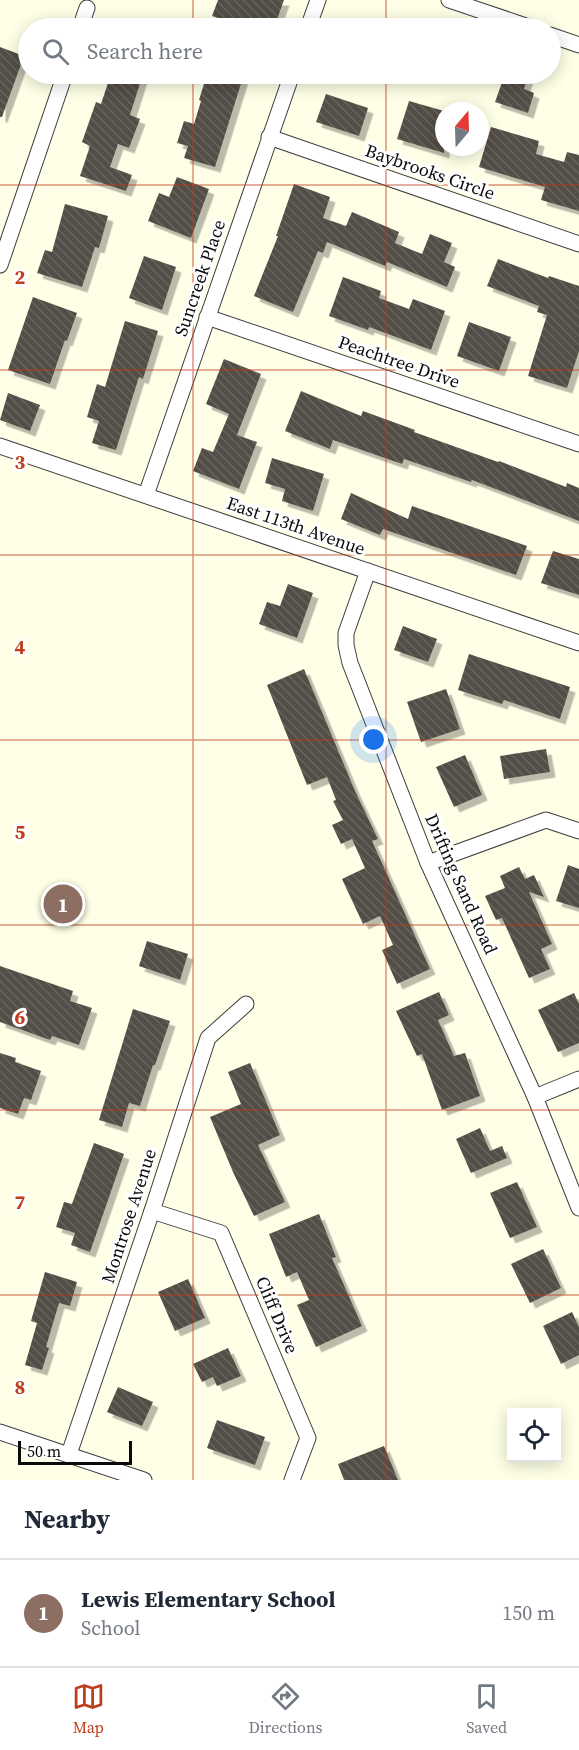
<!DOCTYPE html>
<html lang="en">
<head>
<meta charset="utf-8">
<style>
  body { margin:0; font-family:"Source Serif 4",serif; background:#f6f6f7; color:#1f2937 }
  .controls { position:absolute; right:18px; bottom:18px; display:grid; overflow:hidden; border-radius:0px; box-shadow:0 3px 15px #0003 }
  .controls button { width:54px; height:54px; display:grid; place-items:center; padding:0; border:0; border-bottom:2px solid #e0e1e3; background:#fff; color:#1f2937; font:30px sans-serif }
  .compass { position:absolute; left:435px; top:102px; width:54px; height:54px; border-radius:50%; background:#fff; box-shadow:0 3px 15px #0003; rotate:19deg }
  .scale { position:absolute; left:18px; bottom:15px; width:114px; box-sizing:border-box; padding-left:6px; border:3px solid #0a0a0a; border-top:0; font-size:16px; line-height:21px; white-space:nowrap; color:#0a0a0a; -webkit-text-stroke:4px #fff; paint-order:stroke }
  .you { position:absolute; left:374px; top:740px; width:21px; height:21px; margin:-15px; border:4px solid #fff; border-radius:50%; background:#1a73e8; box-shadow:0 0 0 9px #1a73e833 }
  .badge { display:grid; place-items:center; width:39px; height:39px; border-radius:50%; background:#bf3c1c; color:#fff; font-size:20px; font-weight:700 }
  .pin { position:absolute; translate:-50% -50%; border:3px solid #fff; box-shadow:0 2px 6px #0006 }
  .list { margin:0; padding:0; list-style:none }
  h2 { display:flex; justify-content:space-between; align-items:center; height:78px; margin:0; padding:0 24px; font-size:26px }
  h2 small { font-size:20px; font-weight:400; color:#747a83 }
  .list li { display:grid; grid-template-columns:39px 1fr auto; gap:18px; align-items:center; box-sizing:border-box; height:108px; padding:0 24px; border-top:2px solid #e0e1e3 }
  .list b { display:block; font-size:22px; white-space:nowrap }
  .list p { margin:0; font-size:20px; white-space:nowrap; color:#747a83 }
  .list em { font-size:20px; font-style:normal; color:#747a83 }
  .icon { flex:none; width:33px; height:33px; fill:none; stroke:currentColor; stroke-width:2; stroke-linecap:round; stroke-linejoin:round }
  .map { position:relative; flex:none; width:579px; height:1480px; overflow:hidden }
  .search { position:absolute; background:#fff; box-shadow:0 3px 15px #0003; left:18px; right:18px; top:18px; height:66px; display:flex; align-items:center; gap:15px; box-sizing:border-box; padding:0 21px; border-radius:33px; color:#747a83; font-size:22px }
  .sheet { height:186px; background:#fff }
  nav { display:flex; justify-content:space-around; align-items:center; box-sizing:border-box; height:84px; border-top:2px solid #e0e1e3; background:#fff; font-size:16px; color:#747a83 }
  nav a { display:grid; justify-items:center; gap:3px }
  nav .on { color:#bf3c1c }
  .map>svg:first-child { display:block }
  .building { fill:url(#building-back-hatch); filter:url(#shadow) }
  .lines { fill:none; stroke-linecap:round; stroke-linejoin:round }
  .minor-casing { stroke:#3d3d3d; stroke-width:17 }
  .minor { stroke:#fff; stroke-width:15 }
  .grid { fill:none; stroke:#bf3c1c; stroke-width:1.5; stroke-opacity:0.55 }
  .labels { text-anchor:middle; stroke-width:6; stroke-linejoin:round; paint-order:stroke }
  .street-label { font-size:18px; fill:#0a0a0a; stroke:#fff }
  .grid-label { font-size:20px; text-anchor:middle; font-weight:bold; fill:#bf3c1c; stroke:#fff; stroke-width:6; stroke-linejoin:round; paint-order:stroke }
</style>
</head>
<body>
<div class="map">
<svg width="579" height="1480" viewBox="0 0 579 1480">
  <defs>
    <pattern id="building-back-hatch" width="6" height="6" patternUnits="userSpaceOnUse" patternTransform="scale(1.5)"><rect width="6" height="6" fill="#534e46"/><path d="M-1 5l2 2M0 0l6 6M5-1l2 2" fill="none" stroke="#67635c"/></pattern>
    <filter id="shadow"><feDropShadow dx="5.5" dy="5.5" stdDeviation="0" flood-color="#0004"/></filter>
  </defs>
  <rect width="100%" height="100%" fill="#feffe6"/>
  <g class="building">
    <polygon points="218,0 284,0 274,28 248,28 212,16"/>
    <polygon points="0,47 24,56 2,117 0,117"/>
    <polygon points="111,74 143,74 130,115 140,119 129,148 118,144 110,167 132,175 126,191 80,176 90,146 82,142 96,102 101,104"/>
    <polygon points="207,74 244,74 215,167 184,158 188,146 177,143 184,121 194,124 201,101 199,100"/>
    <polygon points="505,74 529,74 524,89 534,93 528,113 495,102"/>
    <polygon points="326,94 368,108 359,136 316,122"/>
    <polygon points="409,101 444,111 444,153 397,139"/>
    <polygon points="491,127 539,141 536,154 564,162 567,152 579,155 579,211 541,200 545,187 479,167"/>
    <polygon points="177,177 209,189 191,238 148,221 159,193 169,197"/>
    <polygon points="294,184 330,197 323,218 346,226 352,212 399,232 395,243 422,254 430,234 452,243 444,262 455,267 447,287 387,262 385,266 327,242 323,253 318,251 293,312 254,296 278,236 276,236"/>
    <polygon points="65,204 108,216 99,248 95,247 82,287 37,273 45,250 52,252"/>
    <polygon points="144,256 176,267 162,310 129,298"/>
    <polygon points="498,259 548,278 549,276 579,286 579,351 567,388 528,376 547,315 537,312 539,306 487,286"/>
    <polygon points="343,277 381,291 379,298 409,309 413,299 445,311 431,350 369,327 368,330 329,316"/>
    <polygon points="33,297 77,313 67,341 65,340 50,384 8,370"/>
    <polygon points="125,321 158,331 143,379 139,377 116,450 92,443 99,421 87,417 97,384 105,387"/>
    <polygon points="469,322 511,337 499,371 457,356"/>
    <polygon points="224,359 261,374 237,435 257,442 239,489 193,471 202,448 213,452 229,414 206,404"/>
    <polygon points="301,391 361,416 363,411 415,430 414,432 498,462 499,461 566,487 567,483 579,488 579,521 472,480 471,482 404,459 402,464 333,440 330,449 285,431"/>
    <polygon points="8,393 40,405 30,431 0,420"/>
    <polygon points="272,458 324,474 313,511 282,501 285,489 265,483"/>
    <polygon points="351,493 408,519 412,506 527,546 516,575 383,529 380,535 341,519"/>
    <polygon points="553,551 579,559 579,595 541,583"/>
    <polygon points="288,584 313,593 297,638 259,624 267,602 280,606"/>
    <polygon points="403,626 437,639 428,662 394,650"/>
    <polygon points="469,654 570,687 560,719 504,700 502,704 458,690"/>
    <polygon points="304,669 355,791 378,839 372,841 430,969 397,984 382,950 393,945 380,916 363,924 342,879 365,868 352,839 341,844 332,825 343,820 333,801 336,800 327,777 307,785 267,685"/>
    <polygon points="446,689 460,729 421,742 407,702"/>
    <polygon points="546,749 550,772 504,779 500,756"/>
    <polygon points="465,755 482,795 454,807 436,767"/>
    <polygon points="568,865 579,869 579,908 556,901"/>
    <polygon points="519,867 525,879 534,875 544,897 529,892 552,944 541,949 550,969 529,978 502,918 496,920 485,896 505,888 500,876"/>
    <polygon points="147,941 188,954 180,980 139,966"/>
    <polygon points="0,966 73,991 70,1001 92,1008 79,1045 52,1036 50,1040 0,1022"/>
    <polygon points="439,992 449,1015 438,1020 454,1056 465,1053 480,1096 442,1110 422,1054 417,1056 396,1011"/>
    <polygon points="574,993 579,1004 579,1043 558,1052 538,1010"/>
    <polygon points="133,1009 170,1021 155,1065 153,1065 140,1106 129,1103 122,1127 99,1120"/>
    <polygon points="0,1053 16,1058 15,1062 41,1071 31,1100 24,1098 18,1114 0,1108"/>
    <polygon points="250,1063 280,1135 258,1145 285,1202 254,1216 233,1172 210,1117 241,1104 228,1072"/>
    <polygon points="480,1128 490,1151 502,1146 507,1158 471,1173 456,1139"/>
    <polygon points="94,1143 124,1154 90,1252 71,1245 75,1233 56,1227 64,1202 72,1204"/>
    <polygon points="517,1182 537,1227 510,1238 490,1193"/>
    <polygon points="319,1214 336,1257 332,1258 362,1326 316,1347 297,1305 309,1300 297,1272 286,1277 269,1234"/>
    <polygon points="543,1249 561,1288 530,1303 511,1264"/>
    <polygon points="45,1272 77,1282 70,1306 59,1303 46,1347 49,1348 42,1370 25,1365 37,1323 31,1321"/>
    <polygon points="188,1279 205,1318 175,1331 158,1292"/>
    <polygon points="572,1312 579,1327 579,1355 561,1364 543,1326"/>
    <polygon points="228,1348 241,1376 217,1386 213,1377 202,1382 193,1364"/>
    <polygon points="118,1387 153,1402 142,1426 107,1412"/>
    <polygon points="217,1420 265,1437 255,1465 207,1448"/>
    <polygon points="384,1446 398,1480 344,1480 338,1464"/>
  </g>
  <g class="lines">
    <defs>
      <g id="minor">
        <polyline points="449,0 532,28"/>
        <polyline points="80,28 87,8"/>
        <polyline points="308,28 318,0"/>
        <polyline points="550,35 579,45"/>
        <polyline points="269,137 579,244"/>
        <polyline points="0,265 65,74"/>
        <polyline points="207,317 579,444"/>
        <polyline points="0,446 579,643"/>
        <polyline points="146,495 292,74"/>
        <polyline points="368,571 346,633 346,645 350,663 428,863 535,1097 579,1208"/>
        <polyline points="428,863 546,820 579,831"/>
        <polyline points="535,1097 579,1079"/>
        <polyline points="152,1211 221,1233 308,1438 292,1480"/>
        <polyline points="0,1432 144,1480"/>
        <polyline points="69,1454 152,1211 208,1038 246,1004"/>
      </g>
    </defs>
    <use href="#minor" class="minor-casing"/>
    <use href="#minor" class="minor"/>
  </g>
  <path class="grid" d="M193,0V28M386,0V28M193,74V1480M386,74V1480M0,185H579M0,370H579M0,555H579M0,740H579M0,925H579M0,1110H579M0,1295H579"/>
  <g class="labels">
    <g class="street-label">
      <text transform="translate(430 172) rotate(19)" y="6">Baybrooks Circle</text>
      <text transform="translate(200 278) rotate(-71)" y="6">Suncreek Place</text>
      <text transform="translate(399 362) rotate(19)" y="6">Peachtree Drive</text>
      <text transform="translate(296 526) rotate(19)" y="6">East 113th Avenue</text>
      <text transform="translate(461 884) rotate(66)" y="6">Drifting Sand Road</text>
      <text transform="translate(129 1216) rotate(-72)" y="6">Montrose Avenue</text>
      <text transform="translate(277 1315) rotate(67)" y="6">Cliff Drive</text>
    </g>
  </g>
  <g class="grid-label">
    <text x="20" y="284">2</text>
    <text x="20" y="469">3</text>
    <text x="20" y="654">4</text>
    <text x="20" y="839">5</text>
    <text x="20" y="1024">6</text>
    <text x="20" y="1209">7</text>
    <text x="20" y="1394">8</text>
  </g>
</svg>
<div class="controls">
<button><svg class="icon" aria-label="locate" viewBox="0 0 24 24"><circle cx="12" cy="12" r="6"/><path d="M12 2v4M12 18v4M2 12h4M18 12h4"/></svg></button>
</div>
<svg class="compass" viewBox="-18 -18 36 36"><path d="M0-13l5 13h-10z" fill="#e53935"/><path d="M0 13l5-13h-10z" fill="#747a83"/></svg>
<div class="scale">50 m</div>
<div class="you"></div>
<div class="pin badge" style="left:63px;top:904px;background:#8d6e63">1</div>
<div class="search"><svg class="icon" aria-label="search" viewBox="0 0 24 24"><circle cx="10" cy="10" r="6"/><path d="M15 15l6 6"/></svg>Search here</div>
</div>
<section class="sheet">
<h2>Nearby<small></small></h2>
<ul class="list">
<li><span class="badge" style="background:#8d6e63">1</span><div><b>Lewis Elementary School</b><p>School</p></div><em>150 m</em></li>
</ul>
</section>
<nav>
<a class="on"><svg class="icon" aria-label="map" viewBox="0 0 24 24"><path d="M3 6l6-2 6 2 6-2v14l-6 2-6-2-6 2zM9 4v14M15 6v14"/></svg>Map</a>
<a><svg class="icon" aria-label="directions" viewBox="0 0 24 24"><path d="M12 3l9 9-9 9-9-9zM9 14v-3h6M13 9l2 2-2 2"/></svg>Directions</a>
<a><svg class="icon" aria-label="saved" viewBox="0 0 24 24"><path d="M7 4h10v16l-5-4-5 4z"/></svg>Saved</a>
</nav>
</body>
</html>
